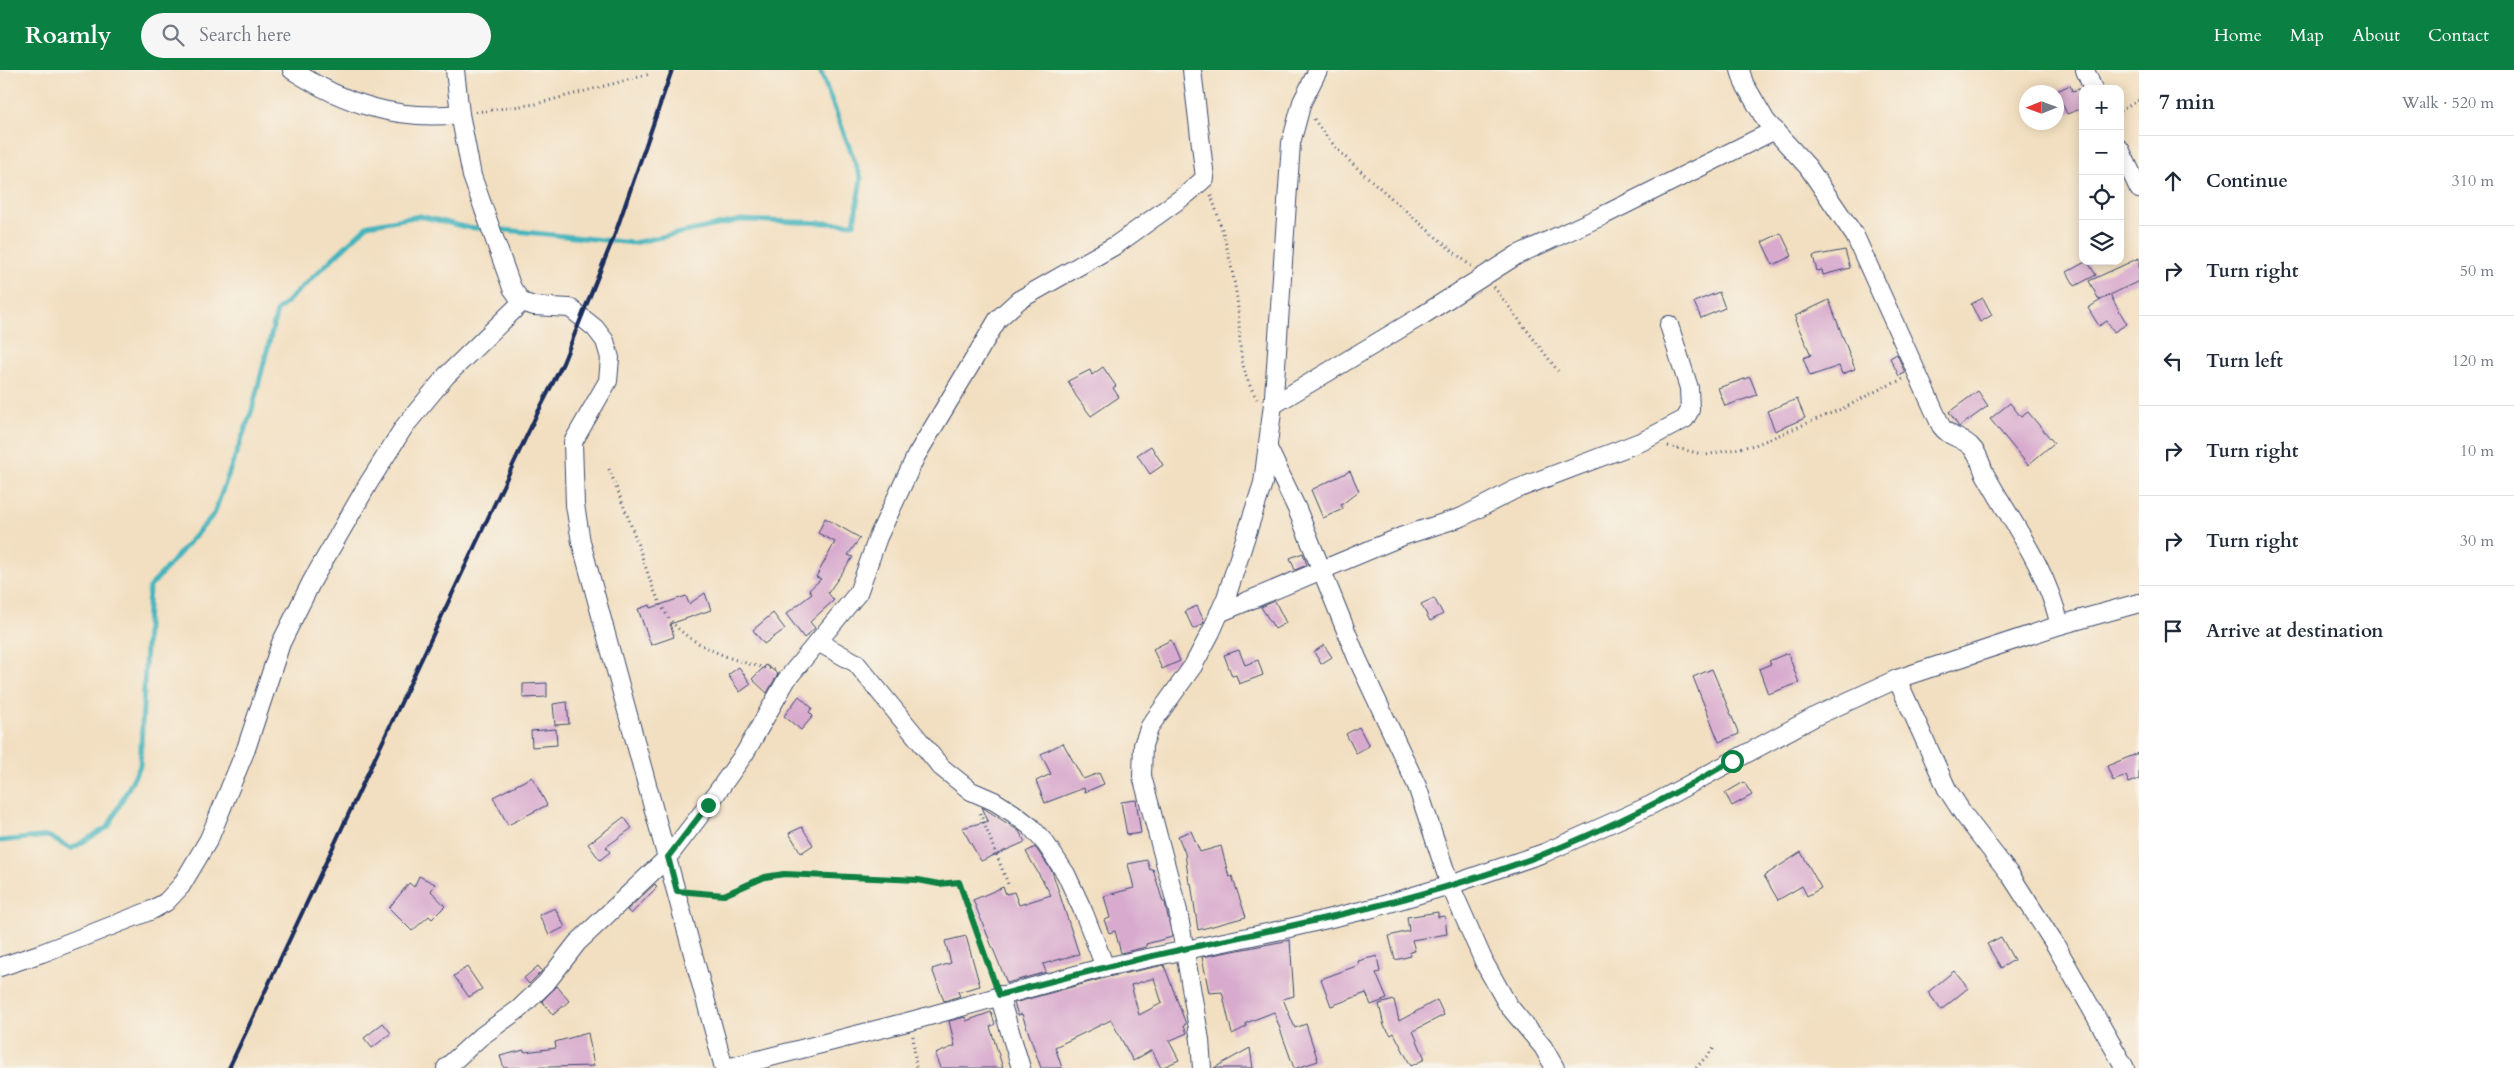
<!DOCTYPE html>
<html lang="en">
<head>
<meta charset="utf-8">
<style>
  body { margin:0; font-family:Cardo,serif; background:#f6f6f7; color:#1f2937 }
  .controls { position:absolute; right:15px; top:15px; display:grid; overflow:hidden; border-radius:10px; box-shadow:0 2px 12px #0003 }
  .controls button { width:45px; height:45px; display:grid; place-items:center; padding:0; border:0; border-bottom:1px solid #e0e1e3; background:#fff; color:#1f2937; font:25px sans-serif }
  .compass { position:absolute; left:2019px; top:15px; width:45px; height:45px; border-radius:50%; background:#fff; box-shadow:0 2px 12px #0003; rotate:269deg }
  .stop { position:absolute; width:15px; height:15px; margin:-11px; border:4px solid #0b8043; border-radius:50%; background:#fff }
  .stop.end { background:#0b8043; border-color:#fff; box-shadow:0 1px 5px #0008 }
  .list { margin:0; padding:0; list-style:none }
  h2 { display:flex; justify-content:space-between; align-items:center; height:65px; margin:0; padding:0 20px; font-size:21px }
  h2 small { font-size:16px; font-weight:400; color:#747a83 }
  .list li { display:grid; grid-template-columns:32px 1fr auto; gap:15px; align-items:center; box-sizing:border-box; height:90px; padding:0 20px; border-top:1px solid #e0e1e3 }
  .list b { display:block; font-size:19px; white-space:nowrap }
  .list em { font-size:16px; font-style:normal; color:#747a83 }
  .icon { flex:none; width:28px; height:28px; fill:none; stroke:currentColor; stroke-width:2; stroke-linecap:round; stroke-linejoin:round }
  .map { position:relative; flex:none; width:2139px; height:998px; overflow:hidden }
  header { display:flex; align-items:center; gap:30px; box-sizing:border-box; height:70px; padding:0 25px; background:#0b8043; color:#fff }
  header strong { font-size:24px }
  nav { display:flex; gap:28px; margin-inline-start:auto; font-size:18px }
  .search { width:350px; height:45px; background:#f6f6f7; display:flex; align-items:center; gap:12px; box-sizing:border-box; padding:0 18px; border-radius:28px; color:#747a83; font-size:19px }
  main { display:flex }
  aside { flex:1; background:#fff }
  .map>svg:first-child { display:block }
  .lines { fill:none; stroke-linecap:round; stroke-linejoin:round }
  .stream { stroke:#45b4bd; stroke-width:5 }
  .building { fill:#d8aace; fill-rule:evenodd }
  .minor-casing { stroke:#3b496d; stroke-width:20 }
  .path { stroke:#3b496d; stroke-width:3; stroke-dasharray:1 4; stroke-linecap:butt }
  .minor { stroke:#fff; stroke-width:18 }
  .rail { stroke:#1b2f5e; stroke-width:4 }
  .route { stroke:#0b8043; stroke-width:6 }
</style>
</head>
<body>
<header>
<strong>Roamly</strong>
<div class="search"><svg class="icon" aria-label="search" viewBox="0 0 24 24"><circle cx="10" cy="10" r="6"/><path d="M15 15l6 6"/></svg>Search here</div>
<nav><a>Home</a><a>Map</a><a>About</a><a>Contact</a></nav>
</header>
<main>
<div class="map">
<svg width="2139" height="998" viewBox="0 0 2139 998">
  <rect width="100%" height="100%" fill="#f7f3e8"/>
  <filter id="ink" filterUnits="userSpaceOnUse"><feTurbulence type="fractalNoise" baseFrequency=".02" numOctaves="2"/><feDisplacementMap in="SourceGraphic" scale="10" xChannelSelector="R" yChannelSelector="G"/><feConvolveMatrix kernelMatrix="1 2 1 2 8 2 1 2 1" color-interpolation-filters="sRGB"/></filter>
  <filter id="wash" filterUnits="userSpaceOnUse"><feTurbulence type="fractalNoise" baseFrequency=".0096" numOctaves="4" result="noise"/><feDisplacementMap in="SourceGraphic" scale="20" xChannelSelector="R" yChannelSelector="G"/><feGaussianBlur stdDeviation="1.12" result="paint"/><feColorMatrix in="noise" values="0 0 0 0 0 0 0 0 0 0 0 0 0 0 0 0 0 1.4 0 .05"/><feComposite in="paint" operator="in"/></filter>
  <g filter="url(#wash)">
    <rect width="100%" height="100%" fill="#f2dfc1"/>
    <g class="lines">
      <g class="stream">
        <polyline points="495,159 633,173 741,150 854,154 861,108 820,0"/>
        <polyline points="0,771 48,766 71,779 108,757 140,696 149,518 214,444 252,340 277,241 368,155 420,146 465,157 487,159"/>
      </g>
    </g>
    <g id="blocks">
      <g class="building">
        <polygon points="2070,15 2072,21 2079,19 2083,28 2083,38 2067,44 2057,21"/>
        <polygon points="1781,163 1792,186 1773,195 1762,172"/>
        <polygon points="1845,180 1850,198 1823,205 1822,200 1817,201 1813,186"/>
        <polygon points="2139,188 2139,211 2110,225 2127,254 2114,262 2107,251 2099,256 2088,238 2109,225 2099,230 2089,211"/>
        <polygon points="2087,191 2096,205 2075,216 2067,202"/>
        <polygon points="1719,222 1725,238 1701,248 1694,232"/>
        <polygon points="1983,228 1992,245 1980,252 1971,234"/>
        <polygon points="1829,230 1855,299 1842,304 1839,296 1810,306 1803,288 1811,285 1795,250 1797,249 1795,246"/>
        <polygon points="1897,284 1905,303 1899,306 1890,288"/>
        <polygon points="1103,297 1116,316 1113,318 1119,327 1091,346 1076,326 1068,311 1090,300 1092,305"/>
        <polygon points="1750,307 1757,325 1725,336 1718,318"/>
        <polygon points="1978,321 1988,336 1959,357 1949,342"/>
        <polygon points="1797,329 1805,348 1775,361 1767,341"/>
        <polygon points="2010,333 2021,347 2028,342 2054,373 2028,395 1990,349"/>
        <polygon points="1151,376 1163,395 1150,404 1137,385"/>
        <polygon points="1350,401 1359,421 1341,435 1343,439 1323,448 1311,420"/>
        <polygon points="825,448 860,468 848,485 853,487 828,523 834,530 810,552 815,558 804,568 786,544 812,524 809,520 821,509 816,507 835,472 818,463"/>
        <polygon points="1303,483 1307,495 1295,500 1290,488"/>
        <polygon points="705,523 711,540 670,554 674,567 651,575 638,539 650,535 651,538 686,526 689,534"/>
        <polygon points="1434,528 1443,544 1430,551 1421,534"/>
        <polygon points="1275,531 1286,553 1275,559 1261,537"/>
        <polygon points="1197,536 1204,551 1203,554 1193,559 1185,541"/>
        <polygon points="773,543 785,559 764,574 753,560"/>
        <polygon points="1171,570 1180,591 1162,599 1153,579"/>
        <polygon points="1324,575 1332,587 1321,594 1314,582"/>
        <polygon points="1239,580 1245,595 1258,590 1263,605 1239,614 1236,605 1232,606 1224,585"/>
        <polygon points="1788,583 1799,613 1768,624 1759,599 1771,594 1769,591"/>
        <polygon points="766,595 778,604 767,623 752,609"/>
        <polygon points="739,597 751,614 740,622 728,605"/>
        <polygon points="1712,599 1739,664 1719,672 1693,607"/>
        <polygon points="547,613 547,627 523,628 523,614"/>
        <polygon points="799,626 812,638 809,642 813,646 801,660 784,646"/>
        <polygon points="567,632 569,654 555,655 553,634"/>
        <polygon points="1359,657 1369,676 1356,683 1346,664"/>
        <polygon points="556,659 557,675 532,677 531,661"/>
        <polygon points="1063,673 1083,709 1099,703 1104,714 1085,722 1084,718 1045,733 1036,711 1051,704 1041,684"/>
        <polygon points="2139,683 2139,709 2129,713 2126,706 2113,711 2107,696"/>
        <polygon points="532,707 547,735 508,755 493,727"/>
        <polygon points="1744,712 1752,725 1732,736 1725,723"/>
        <polygon points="1136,730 1141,763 1127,765 1121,732"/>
        <polygon points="982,737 1019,761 1025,772 981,791 962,758 988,751"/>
        <polygon points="624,747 632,758 606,777 610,782 600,790 588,774"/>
        <polygon points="802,757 813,775 801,783 789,763"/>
        <polygon points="1191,761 1200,782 1221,776 1229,807 1232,806 1246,847 1198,860 1191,813 1189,813 1185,783 1178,766"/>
        <polygon points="1035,777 1052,801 1079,884 1043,894 1046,902 1007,913 973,830 1003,817 1006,824 1014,822 1019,835 1051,825 1026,782"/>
        <polygon points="1801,782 1821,818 1807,826 1802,816 1778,830 1764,806"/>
        <polygon points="1147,790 1150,800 1153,799 1163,832 1165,832 1172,867 1146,874 1146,877 1121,883 1115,861 1109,863 1104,850 1110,848 1104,826 1134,818 1128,794"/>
        <polygon points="419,806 435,814 431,821 445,836 432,849 429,846 412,861 389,838 409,813 414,817"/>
        <polygon points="655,814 657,817 631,844 627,840"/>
        <polygon points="555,838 565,857 549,865 539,845"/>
        <polygon points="1438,842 1438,847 1445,846 1447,864 1412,870 1415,881 1410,882 1411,886 1395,890 1389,866 1409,861 1407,847"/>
        <polygon points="966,866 980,916 958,922 960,926 944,931 932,899 951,893 945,871"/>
        <polygon points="2001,867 2014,890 2001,898 1987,874"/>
        <polygon points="1290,870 1294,926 1283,929 1295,958 1306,954 1318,991 1297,998 1294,998 1274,942 1246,953 1246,957 1232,964 1222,922 1209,923 1202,887"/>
        <polygon points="1377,886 1380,902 1376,903 1387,929 1371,935 1366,923 1331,936 1321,909 1359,895 1358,891"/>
        <path d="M1164,895L1186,954L1184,955L1187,963L1169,971L1179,990L1161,998L1152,980L1133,991L1111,950L1055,977L1062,998H1041L1022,944L1018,945L1014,933L1108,907ZM1154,908L1162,933L1139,945L1131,915Z"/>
        <polygon points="538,896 542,901 529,914 524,908"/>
        <polygon points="467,897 482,919 469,927 454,906"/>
        <polygon points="1954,901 1968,918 1941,940 1928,922"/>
        <polygon points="557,916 569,931 553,945 542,931"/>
        <polygon points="1394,930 1399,951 1437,930 1444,945 1413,961 1425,989 1411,996 1394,963 1391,965 1384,956 1379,934"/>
        <polygon points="991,942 995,954 990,957 1003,998 940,998 935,984 955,976 949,951 965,947 966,951"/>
        <polygon points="383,953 391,963 372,978 364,968"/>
        <polygon points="588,963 594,996 504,998 500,986 524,980 525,982 556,978 555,972"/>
        <polygon points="1250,978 1253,998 1214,998"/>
      </g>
    </g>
  </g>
  <g filter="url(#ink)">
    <use href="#blocks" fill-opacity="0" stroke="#3b496d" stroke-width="1"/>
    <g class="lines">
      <defs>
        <g id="minor">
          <path d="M292,0C344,34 398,51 460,44"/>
          <polyline points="455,0 460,44 472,106 512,218 522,232 534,236 570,238 595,258 605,271 610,288 608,311 573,372 575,435 581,472 724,998"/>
          <path d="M1740,0L1744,13L1766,51L1808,97L1855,166L1941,356C1950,369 1965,367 1974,380C1980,387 1981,396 1985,404C2015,458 2044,493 2060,555"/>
          <polyline points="2085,0 2093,19"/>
          <polyline points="2120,79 2139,119"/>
          <polyline points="1273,335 1423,245 1517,185 1602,146 1775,60"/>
          <polyline points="1268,378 1297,439 1357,588 1417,716 1450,815 1485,894 1508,935 1543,977 1555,998"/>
          <polyline points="1219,543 1403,466 1462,447 1514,420 1643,371 1685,349 1690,340 1689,318 1669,255"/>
          <polyline points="818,572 856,593 941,697 971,721 994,731 1013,743 1031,757 1046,774 1066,804 1084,843 1105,897"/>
          <polyline points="1897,609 1947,719 1964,745 2011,806 2056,876 2125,998"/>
          <polyline points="0,897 42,883 152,840 166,832 181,816 209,769 246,679 281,573 312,511 368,414 404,357 446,306 522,232"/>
          <polyline points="999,925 1021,998"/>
          <polyline points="446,998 479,968 519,939 546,913 577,873 668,787 708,735 745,683 787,609 858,523 878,467 916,386 998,249 1019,230 1116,175 1187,124 1205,108 1192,0"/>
          <polyline points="727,998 911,951 1105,897 1281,860 1373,838 1450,815 1544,783 1651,735 1818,645 1897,609 2060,555 2139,533"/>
          <polyline points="1202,998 1200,970 1178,841 1142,706 1143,675 1150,656 1193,596 1211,562 1226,528 1263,413 1274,326 1291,73 1302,32 1318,0"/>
        </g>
      </defs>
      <use href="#minor" class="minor-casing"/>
      <g class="path">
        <polyline points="2120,41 2139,30"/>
        <polyline points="476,42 536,34 650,4"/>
        <path d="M1314,49C1334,80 1353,94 1380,118C1410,145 1440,171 1471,196"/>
        <path d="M1211,125C1223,159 1232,194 1237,229C1242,269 1235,292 1257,329"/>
        <polyline points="1494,217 1558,301"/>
        <polyline points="1668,376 1706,385 1755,375 1846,337 1878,320 1903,309"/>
        <path d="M609,399C619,424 629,449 638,475C647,500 655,531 672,552C692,577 745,596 775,599"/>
        <polyline points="980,743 1008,814"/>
        <polyline points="692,823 724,825 765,807 784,804 918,810 939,814 957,812 962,816 994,911"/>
        <polyline points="913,966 916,998"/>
        <polyline points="1696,998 1715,977"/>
      </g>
      <use href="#minor" class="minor"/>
      <polyline class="rail" points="229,998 535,348 563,293 615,164 672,0"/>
    </g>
  </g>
  <g class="lines" filter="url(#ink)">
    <path class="route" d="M708,735L668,787L677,821L724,825L765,807L784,804L918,810L939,814L959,812L999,925C1060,909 1122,892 1184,879C1305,853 1427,829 1544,784C1608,758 1672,726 1732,691"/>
  </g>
</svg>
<div class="controls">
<button>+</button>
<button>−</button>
<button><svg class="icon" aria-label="locate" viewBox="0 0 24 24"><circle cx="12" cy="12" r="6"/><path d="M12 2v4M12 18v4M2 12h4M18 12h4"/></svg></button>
<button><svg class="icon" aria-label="layers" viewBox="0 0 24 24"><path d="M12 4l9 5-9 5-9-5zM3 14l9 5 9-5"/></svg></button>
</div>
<svg class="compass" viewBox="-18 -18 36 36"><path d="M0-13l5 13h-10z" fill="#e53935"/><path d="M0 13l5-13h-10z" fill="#747a83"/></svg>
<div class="stop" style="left:1732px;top:691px"></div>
<div class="stop end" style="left:708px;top:735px"></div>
</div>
<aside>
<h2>7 min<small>Walk · 520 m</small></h2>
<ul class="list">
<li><svg class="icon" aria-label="ahead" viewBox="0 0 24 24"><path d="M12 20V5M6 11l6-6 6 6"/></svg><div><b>Continue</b></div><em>310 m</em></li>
<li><svg class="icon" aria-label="right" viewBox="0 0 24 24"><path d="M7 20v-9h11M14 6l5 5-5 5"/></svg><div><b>Turn right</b></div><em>50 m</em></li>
<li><svg class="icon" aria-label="left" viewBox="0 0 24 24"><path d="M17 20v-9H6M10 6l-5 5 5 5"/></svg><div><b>Turn left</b></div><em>120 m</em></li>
<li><svg class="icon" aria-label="right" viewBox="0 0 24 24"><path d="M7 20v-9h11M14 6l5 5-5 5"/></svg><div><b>Turn right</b></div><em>10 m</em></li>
<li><svg class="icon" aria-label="right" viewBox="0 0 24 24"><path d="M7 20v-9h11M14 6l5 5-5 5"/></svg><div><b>Turn right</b></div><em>30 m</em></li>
<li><svg class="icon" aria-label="arrive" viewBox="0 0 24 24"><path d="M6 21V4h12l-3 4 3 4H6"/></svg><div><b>Arrive at destination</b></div></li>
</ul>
</aside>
</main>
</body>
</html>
